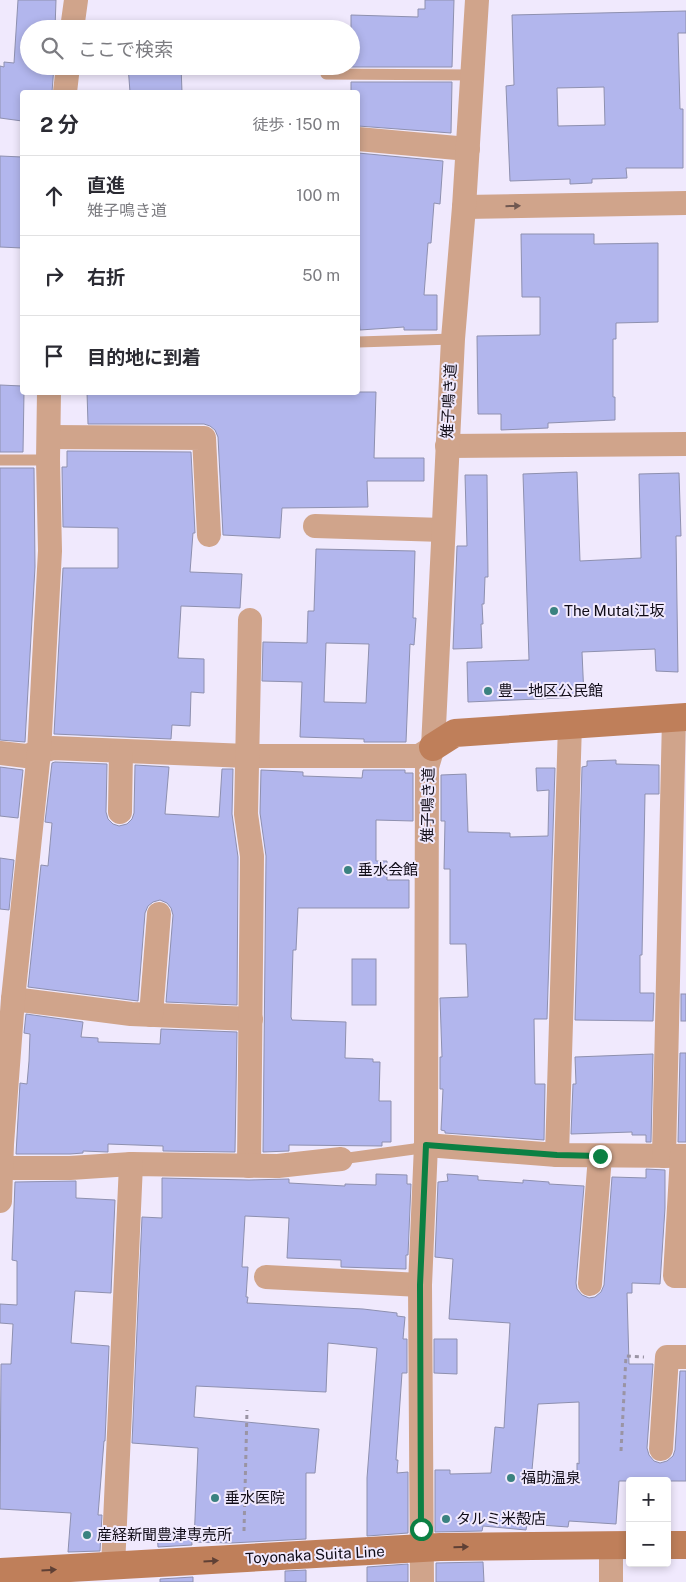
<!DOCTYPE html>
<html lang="ja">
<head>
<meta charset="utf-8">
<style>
  body { margin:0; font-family:"Public Sans","Noto Sans JP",sans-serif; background:#f2f2f3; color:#2b2b33 }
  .controls { position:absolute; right:15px; bottom:15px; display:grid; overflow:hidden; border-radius:5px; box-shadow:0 2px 8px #0003 }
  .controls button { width:45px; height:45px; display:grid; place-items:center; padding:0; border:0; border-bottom:1px solid #e1e1e2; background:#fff; color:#2b2b33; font:25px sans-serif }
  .stop { position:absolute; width:15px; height:15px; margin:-11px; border:4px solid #0b8043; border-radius:50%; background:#fff }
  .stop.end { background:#0b8043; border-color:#fff; box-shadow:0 1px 5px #0008 }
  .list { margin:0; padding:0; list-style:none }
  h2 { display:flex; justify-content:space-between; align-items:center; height:65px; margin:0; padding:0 20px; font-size:21px }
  h2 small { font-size:16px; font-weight:400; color:#7c7c81 }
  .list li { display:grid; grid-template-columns:32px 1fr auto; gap:15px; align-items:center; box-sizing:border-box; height:80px; padding:0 20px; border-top:1px solid #e1e1e2 }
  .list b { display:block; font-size:19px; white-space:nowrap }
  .list p { margin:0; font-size:16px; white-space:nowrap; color:#7c7c81 }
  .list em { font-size:16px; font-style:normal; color:#7c7c81 }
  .icon { flex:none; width:28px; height:28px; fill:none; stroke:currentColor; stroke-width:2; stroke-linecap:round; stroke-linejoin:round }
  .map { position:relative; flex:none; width:686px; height:1582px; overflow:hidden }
  .search { position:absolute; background:#fff; box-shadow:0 2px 8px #0003; left:20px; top:20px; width:340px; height:55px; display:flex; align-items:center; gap:12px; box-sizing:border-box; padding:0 18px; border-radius:28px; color:#7c7c81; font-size:19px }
  .panel { position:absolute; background:#fff; box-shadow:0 2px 8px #0003; left:20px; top:90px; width:340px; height:305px; border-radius:5px }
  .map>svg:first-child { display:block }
  .building { fill:#b2b6ed; stroke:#8e90af; fill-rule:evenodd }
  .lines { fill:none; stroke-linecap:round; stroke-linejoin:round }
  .path { stroke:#9a94a4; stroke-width:3; stroke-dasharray:4 4; stroke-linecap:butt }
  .lane { stroke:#d0a48b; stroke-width:11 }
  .street { stroke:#d0a48b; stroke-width:24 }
  .secondary { stroke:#bf7f5a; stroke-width:28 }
  .oneway { fill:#705851 }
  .oneway2 { fill:#5f4035 }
  .route { stroke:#0b8043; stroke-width:6 }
  .poi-dot { fill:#3a8280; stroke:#f0e9fd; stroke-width:2 }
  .labels { text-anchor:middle; stroke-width:4; stroke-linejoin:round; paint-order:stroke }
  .street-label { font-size:15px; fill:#100c17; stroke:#f0e9fd }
  .poi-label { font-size:15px; fill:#100c17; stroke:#f0e9fd; text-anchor:start }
</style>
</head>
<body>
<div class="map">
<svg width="686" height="1582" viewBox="0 0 686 1582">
  <rect width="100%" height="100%" fill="#f0e9fd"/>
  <g class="building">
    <polygon points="18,0 56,0 55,29 29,29 29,66 54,66 52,92 22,92 22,121 0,118 0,66 4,67 4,62 14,63"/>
    <polygon points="425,0 454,0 452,67 351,67 351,15 418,17 418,9 425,9"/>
    <path d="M686,11V33H678L680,109H683V168H626L627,178L592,179V183L570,184V179L510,181L506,86L514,85L512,15ZM604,87L605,125L558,126L557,88Z"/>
    <polygon points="97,66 128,66 128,69 97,70"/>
    <polygon points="128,66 181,66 182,92 130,92"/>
    <polygon points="351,82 452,82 451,133 358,126 358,92 351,92"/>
    <polygon points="358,153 443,161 440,204 434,203 431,243 428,243 424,295 437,295 437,330 404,330 404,327 360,330 358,300"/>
    <polygon points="0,156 22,157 22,248 0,247"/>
    <polygon points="521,234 594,234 594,244 658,243 658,322 616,323 616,339 613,339 613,397 615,397 615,420 548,423 548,428 501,430 501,414 478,414 477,336 540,335 540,297 522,297"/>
    <polygon points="0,385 22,386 22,392 24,392 23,452 0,452"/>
    <polygon points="87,392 376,392 374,458 424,458 424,481 367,481 368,507 282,508 280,538 223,535 218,437 215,430 210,426 204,424 88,424"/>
    <polygon points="67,451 191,452 195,533 193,533 190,572 242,574 240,608 181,606 178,658 204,659 204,693 191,692 190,726 172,725 171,739 54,734 63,568 118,568 118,528 63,527 62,467 67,467"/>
    <polygon points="0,468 34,468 35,567 25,742 0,740"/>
    <polygon points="577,472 580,561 641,558 639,474 679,473 681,536 676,536 678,672 656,671 655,649 582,652 584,697 468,702 467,662 529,660 523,474"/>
    <polygon points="465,475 487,475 488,577 485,577 484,604 482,604 483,624 481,624 482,648 453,649 457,546 467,546"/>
    <path d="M316,549L415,551L413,618H416L414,645L410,644L406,742H364V739L300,737L302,682L262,681L263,642L307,643L308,611H314ZM326,643L369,644L366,703L324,702Z"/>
    <polygon points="616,760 616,764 659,765 659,794 645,794 642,955 640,955 640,993 654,993 653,1021 575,1020 582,767 587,766 587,761"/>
    <polygon points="55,762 107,764 106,812 108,819 113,824 119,826 127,824 132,819 134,813 135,765 169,767 165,814 219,817 222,769 233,769 232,814 238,857 237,1005 166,1002 173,915 171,908 167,903 160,900 153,902 148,906 145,913 138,1001 28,987 41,865 48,866 52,823 45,822 52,763"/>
    <polygon points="0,767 23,770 18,818 0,816"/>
    <polygon points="536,768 555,768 547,1019 534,1019 535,1084 545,1084 544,1140 445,1133 445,1131 441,1130 443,1089 440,1089 440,1057 442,1057 440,998 468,997 466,944 450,944 450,869 444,869 445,821 441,821 441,775 466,774 468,832 510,833 510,837 548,836 549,790 537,791"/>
    <polygon points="261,770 303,772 303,776 362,778 363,770 405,770 405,773 413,773 413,821 376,820 376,861 387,861 387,880 409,880 409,908 298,908 296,950 293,950 291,1017 292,1020 346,1022 345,1058 373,1059 373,1062 380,1062 379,1101 391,1101 391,1142 382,1142 382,1146 289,1145 289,1151 263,1152 266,856 260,813"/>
    <polygon points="0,858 14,860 9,910 0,909"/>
    <rect x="352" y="959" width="24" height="46"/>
    <rect x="681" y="994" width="5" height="27"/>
    <polygon points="26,1014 83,1022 81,1037 98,1038 98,1042 160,1044 161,1029 237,1032 235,1152 163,1151 163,1146 108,1144 108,1152 83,1151 83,1153 70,1154 16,1154 20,1083 27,1084 29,1061 30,1034 24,1033"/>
    <polygon points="680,1053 686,1053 686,1142 678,1142"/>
    <polygon points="653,1054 651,1142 646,1142 646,1135 632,1135 632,1132 571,1134 573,1084 576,1084 575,1057"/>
    <path d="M646,1169L665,1170V1208L660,1284L632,1283V1293H627L629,1364H653L647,1448L649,1455L654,1461L660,1463L667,1461L673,1456L675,1450L680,1371H686V1481H619L616,1524L569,1521L568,1527L527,1524L526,1530L483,1526L482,1531L435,1532V1470H450V1474L491,1473L495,1427L504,1428L510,1323L449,1319L453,1259L435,1257L438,1182L448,1181L447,1174L478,1176V1180L523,1183V1180L549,1182V1184L584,1186L576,1283L577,1289L582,1295L589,1298L595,1297L601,1292L604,1285L612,1177L646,1178ZM579,1402V1464L577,1463V1474L532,1470L538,1404Z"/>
    <polygon points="376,1174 407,1175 407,1184 411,1184 408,1255 406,1255 406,1269 341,1267 341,1260 287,1258 289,1218 245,1216 242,1267 248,1267 246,1297 248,1297 247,1303 363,1309 397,1313 397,1316 405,1317 403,1339 407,1339 407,1373 402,1373 396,1460 398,1460 397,1473 408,1472 408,1533 367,1536 367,1478 377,1348 328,1343 326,1392 196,1386 194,1417 319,1429 315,1473 306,1473 306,1539 231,1543 194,1542 198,1448 132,1443 142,1217 162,1218 162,1178 249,1180 289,1179 289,1183 345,1186 345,1184 376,1185"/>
    <polygon points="76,1181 76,1198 115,1200 111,1293 75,1291 71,1343 109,1346 105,1441 104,1441 98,1515 102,1515 100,1551 68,1552 71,1513 0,1509 1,1364 11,1364 13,1324 0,1323 0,1304 17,1305 17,1261 12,1260 15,1182"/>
    <polygon points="434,1339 457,1339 457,1374 434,1373"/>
    <polygon points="191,1530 192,1545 158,1547 157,1531"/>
    <polygon points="483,1562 484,1582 436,1582 436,1563"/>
    <polygon points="408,1564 408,1582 367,1582 367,1567"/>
    <polygon points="306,1570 306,1582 285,1582 285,1571"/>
    <polygon points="193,1577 193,1582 160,1582 160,1579"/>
  </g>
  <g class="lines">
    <g class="path">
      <polyline points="621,1451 626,1356 644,1357"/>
      <polyline points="244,1531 247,1410"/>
    </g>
    <g class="lane">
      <polyline points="326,74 473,75"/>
      <polyline points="358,342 453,339"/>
      <polyline points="0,460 48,460"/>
      <polyline points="341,1159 414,1149 426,1145"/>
    </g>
    <g class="street">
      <polyline points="72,29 76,0"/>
      <polyline points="65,92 68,66"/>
      <polyline points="358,139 468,149"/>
      <polyline points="464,207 686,203"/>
      <polyline points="49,437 204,438 209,535"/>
      <polyline points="447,446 686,444"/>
      <polyline points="315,526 443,530"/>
      <polyline points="0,753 26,756 53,748 247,756 419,756 433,747"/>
      <polyline points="120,812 121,751"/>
      <polyline points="13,999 131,1014 251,1019"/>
      <polyline points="151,1015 159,914"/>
      <polyline points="426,1145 557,1155 686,1156"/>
      <polyline points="557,1155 570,724"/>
      <polyline points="664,1156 674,718"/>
      <polyline points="682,1156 675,1276 686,1276"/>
      <polyline points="249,1166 252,856 246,814 250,620"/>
      <polyline points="2,1168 70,1168 131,1164 278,1166 341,1159"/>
      <polyline points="0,1201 2,1144 13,999 39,752 50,551 48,460 49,392"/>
      <polyline points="266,1277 420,1285"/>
      <polyline points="590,1284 600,1156"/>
      <polyline points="661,1449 667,1357 686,1357"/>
      <polyline points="611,1545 611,1582"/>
      <polyline points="113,1567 131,1164"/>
      <polyline points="422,1582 420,1285 426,1145 427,767 433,747 453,339 464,207 477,0"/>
    </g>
    <g class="secondary">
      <polyline points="433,747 455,733 686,717"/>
      <polyline points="667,1545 686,1545"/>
      <polyline points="0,1572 440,1547 630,1545"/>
    </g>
  </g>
  <defs><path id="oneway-solid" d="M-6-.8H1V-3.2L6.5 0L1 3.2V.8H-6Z" transform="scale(1.25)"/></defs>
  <use class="oneway" href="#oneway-solid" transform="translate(513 206) rotate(-1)"/>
  <g class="oneway2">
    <use href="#oneway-solid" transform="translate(461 1547) rotate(-1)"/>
    <use href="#oneway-solid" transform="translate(211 1561) rotate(-3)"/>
    <use href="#oneway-solid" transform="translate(49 1570) rotate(-3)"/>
  </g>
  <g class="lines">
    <polyline class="route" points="421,1529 420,1285 426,1145 557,1155 600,1156"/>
  </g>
  <g class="poi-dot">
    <circle cx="554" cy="611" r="5"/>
    <circle cx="488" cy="691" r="5"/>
    <circle cx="348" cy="870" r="5"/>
    <circle cx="511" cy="1478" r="5"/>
    <circle cx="215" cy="1498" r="5"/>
    <circle cx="446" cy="1519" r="5"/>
    <circle cx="87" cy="1535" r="5"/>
  </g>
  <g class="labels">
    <g class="street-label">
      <text transform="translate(449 401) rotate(-87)" y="5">雉子鳴き道</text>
      <text transform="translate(428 805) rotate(-89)" y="5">雉子鳴き道</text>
      <text transform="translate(315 1555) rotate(-3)" y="5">Toyonaka Suita Line</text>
    </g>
    <g class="poi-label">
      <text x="564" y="616">The Mutal江坂</text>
      <text x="498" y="696">豊一地区公民館</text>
      <text x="358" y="875">垂水会館</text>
      <text x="521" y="1483">福助温泉</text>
      <text x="225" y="1503">垂水医院</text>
      <text x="456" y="1524">タルミ米殻店</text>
      <text x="97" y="1540">産経新聞豊津専売所</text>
    </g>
  </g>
</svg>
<div class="controls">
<button>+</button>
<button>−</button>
</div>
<div class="stop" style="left:421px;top:1529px"></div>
<div class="stop end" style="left:600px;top:1156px"></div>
<div class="search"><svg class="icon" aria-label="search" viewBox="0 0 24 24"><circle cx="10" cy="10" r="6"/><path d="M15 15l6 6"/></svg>ここで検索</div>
<section class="panel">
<h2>2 分<small>徒歩 · 150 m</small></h2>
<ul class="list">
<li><svg class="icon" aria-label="ahead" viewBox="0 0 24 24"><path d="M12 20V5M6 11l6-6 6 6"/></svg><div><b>直進</b><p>雉子鳴き道</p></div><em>100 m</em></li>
<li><svg class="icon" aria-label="right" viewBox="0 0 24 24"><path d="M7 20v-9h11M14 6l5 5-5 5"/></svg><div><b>右折</b></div><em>50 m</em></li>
<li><svg class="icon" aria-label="arrive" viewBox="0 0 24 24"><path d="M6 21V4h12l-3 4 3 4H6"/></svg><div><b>目的地に到着</b></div></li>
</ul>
</section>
</div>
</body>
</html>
